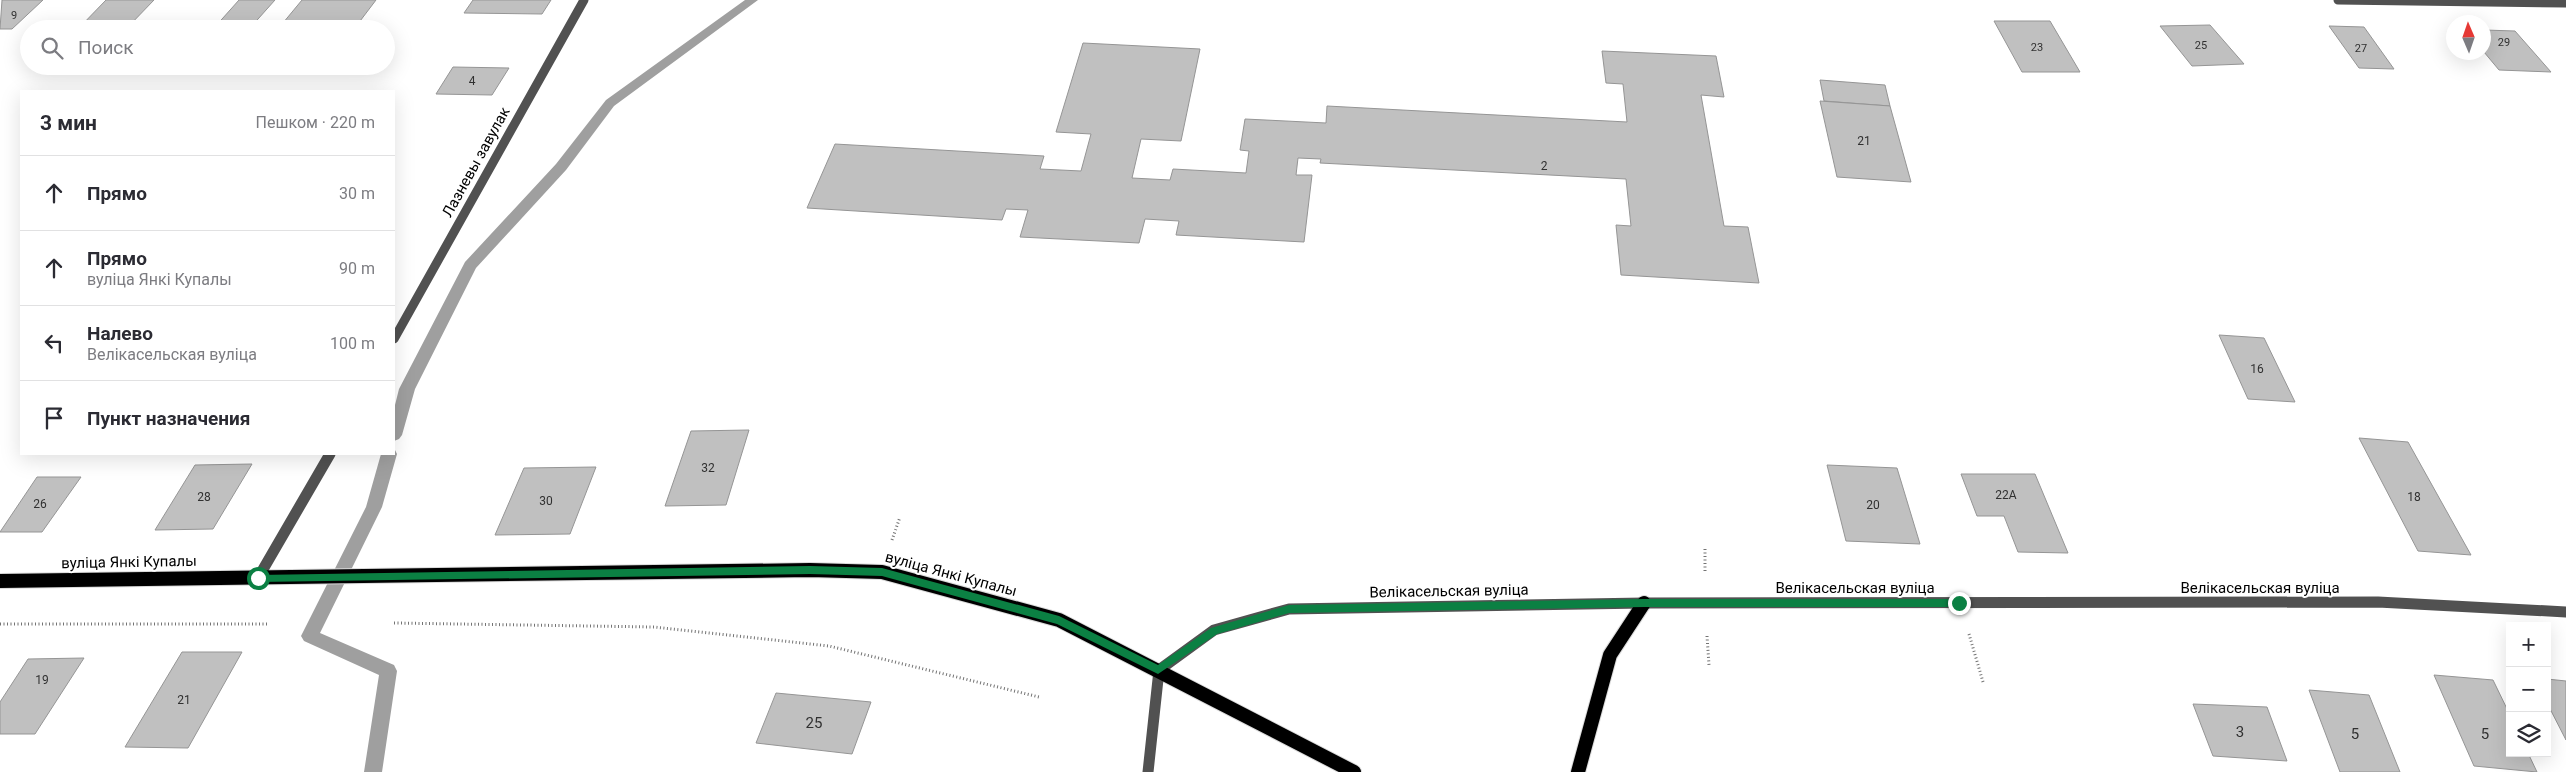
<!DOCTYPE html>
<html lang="ru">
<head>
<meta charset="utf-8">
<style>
  body { margin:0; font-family:Roboto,sans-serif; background:#f7f7f7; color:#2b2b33 }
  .controls { position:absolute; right:15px; bottom:15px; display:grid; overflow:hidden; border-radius:0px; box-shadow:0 5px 20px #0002 }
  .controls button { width:45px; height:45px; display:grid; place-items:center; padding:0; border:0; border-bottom:1px solid #e1e1e2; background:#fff; color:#2b2b33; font:25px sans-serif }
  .compass { position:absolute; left:2446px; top:15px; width:45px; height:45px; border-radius:50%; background:#fff; box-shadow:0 5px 20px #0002; rotate:358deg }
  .stop { position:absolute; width:15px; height:15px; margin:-11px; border:4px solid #0b8043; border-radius:50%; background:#fff }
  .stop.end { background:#0b8043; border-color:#fff; box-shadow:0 1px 5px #0008 }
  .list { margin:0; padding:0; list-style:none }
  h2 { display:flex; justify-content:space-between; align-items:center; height:65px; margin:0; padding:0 20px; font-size:21px }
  h2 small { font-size:16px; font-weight:400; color:#7c7c81 }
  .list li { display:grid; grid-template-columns:32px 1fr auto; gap:15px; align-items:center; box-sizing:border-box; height:75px; padding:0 20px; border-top:1px solid #e1e1e2 }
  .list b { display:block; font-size:19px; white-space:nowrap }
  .list p { margin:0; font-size:16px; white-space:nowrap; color:#7c7c81 }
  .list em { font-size:16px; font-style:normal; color:#7c7c81 }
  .icon { flex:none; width:28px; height:28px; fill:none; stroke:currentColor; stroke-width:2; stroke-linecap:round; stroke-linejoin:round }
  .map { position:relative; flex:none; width:2566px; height:772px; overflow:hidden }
  .search { position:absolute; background:#fff; box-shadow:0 5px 20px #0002; left:20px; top:20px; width:375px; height:55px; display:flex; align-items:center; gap:12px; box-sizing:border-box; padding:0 18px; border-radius:28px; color:#7c7c81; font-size:19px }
  .panel { position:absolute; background:#fff; box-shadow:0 5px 20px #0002; left:20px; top:90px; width:375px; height:365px; border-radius:0px }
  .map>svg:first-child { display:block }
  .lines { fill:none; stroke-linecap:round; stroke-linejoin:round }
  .stream { fill:#9f9f9f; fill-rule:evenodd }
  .building { fill:#c0c0c0; stroke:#959595 }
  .primary-casing { stroke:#dbdbdb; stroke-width:16 }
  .path { stroke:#737373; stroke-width:3; stroke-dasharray:1 2.5; stroke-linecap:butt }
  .street-far1 { stroke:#515151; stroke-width:9 }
  .street { stroke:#515151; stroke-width:11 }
  .primary { stroke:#000; stroke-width:14 }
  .route { fill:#0b8043 }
  .labels { text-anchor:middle; stroke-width:4; stroke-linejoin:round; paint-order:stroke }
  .far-number-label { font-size:11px; fill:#303030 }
  .number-label { font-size:12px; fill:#303030 }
  .street-label { font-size:15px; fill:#000; stroke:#fff }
  .near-number-label { font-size:15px; fill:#303030 }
</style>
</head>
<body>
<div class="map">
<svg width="2566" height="772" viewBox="0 0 2566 772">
  <rect width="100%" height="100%" fill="#fff"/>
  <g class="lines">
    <g class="stream">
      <polygon points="745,0 758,0 614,106 566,170 476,268 415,389 402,435 399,439 394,441 394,409 399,389 465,262 556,164 606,100"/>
      <polygon points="395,450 397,454 382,507 320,633 394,665 397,671 382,772 364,772 379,675 304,641 301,636 366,507 381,454 394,454"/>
    </g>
  </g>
  <g class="building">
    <polygon points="2,0 43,0 12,29 0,29"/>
    <polygon points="106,0 154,0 126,29 78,29"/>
    <polygon points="239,0 275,0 250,28 214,28"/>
    <polygon points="302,0 376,0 354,29 278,29"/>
    <polygon points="473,0 551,0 542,14 464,13"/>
    <polygon points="1994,21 2050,21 2080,72 2022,72"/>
    <polygon points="2210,25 2244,64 2192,66 2160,26"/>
    <polygon points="2329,26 2364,27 2394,69 2359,68"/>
    <polygon points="2484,30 2515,31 2551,72 2499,70 2484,52"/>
    <polygon points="1083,43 1200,49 1181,141 1141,139 1132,178 1170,180 1173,169 1246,173 1249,151 1240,150 1245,119 1326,123 1327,106 1627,122 1623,84 1606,83 1602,51 1716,56 1724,97 1701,95 1724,226 1748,227 1759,283 1621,275 1616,225 1631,226 1626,179 1320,163 1321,159 1298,158 1296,175 1312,175 1304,242 1176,235 1179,221 1145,219 1139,243 1020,237 1028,210 1006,209 1002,220 807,208 835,144 1044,156 1040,169 1081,171 1091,134 1056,132"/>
    <polygon points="453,67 509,68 492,95 436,94"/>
    <polygon points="1820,80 1885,85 1890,106 1824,101"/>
    <polygon points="1820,101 1890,106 1911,182 1837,177"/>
    <polygon points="2219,335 2264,338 2295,402 2248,399"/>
    <polygon points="749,430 726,505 665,506 691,431"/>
    <polygon points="2359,438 2408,442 2471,555 2418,551"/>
    <polygon points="252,464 213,529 155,530 195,465"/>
    <polygon points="1827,465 1897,468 1920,544 1846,541"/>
    <polygon points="596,467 570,534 495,535 524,468"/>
    <polygon points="1961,474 2035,474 2068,553 2018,552 2004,516 1977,516"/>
    <polygon points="37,477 81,477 42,532 0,532"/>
    <polygon points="182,652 242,652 188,748 125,747"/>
    <polygon points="84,658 35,734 0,734 0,702 28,659"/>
    <polygon points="2434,675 2493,680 2510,715 2510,753 2528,753 2537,772 2474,766"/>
    <polygon points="2547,679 2566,681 2566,740 2547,703"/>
    <polygon points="2309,690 2369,695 2400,772 2340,772"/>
    <polygon points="776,693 871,702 852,754 756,743"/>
    <polygon points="2193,704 2267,707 2287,761 2213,756"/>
  </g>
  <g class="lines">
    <defs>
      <g id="primary">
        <polyline points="0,581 810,570 882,572 1059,620 1354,772"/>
        <polyline points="1578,772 1610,655 1644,603"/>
      </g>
    </defs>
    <use href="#primary" class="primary-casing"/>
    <g class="path">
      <polyline points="892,540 900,517"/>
      <polyline points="1705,549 1705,572"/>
      <polyline points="394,623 654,627 829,646 1039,697"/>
      <polyline points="0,624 269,624"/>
      <polyline points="1969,634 1983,682"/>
      <polyline points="1707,636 1709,665"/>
    </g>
    <g class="street-far1">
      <polyline points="2338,0 2566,3"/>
      <polyline points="394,339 584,0"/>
    </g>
    <g class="street">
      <polyline points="258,578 330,454"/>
      <polyline points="1148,772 1159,670 1214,630 1289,609 1644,603 2378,602 2566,612"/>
    </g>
    <use href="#primary" class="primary"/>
  </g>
  <polygon class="route" points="810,566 882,568 1059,616 1158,665 1211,628 1289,605 1644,599 1959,599 1964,603 1959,607 1644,607 1289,613 1217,634 1158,674 1057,624 882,576 810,574 258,582 254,578 258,575"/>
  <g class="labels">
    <g class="far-number-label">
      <text x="14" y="19">9</text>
      <text x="2504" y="46">29</text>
      <text x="2201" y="49">25</text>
      <text x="2037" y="51">23</text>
      <text x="2361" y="52">27</text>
    </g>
    <g class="number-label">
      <text x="472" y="85">4</text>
      <text x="1864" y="145">21</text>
      <text x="1544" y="170">2</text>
      <text x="2257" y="373">16</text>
      <text x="708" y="472">32</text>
      <text x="2006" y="499">22А</text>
      <text x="204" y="501">28</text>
      <text x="2414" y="501">18</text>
      <text x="546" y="505">30</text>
      <text x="40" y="508">26</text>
      <text x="1873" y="509">20</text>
      <text x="42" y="684">19</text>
      <text x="184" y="704">21</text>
    </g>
    <g class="street-label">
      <text transform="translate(476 162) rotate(-61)" y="5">Лазневы завулак</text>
      <text transform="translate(129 562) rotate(-1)" y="5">вуліца Янкі Купалы</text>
      <text transform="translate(951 574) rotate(15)" y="5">вуліца Янкі Купалы</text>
      <text x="1855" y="593">Велікасельская вуліца</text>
      <text x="2260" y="593">Велікасельская вуліца</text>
      <text transform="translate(1449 591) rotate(-1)" y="5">Велікасельская вуліца</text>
    </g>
    <g class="near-number-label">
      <text x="814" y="728">25</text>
      <text x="2240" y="737">3</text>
      <text x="2355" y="739">5</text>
      <text x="2485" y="739">5</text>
    </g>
  </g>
</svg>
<div class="controls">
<button>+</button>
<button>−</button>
<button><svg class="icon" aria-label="layers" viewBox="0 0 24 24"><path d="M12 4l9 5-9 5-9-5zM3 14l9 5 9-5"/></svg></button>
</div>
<svg class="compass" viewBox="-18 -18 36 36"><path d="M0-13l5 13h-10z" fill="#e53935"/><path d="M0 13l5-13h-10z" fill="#7c7c81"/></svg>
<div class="stop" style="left:258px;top:578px"></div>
<div class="stop end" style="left:1959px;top:603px"></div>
<div class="search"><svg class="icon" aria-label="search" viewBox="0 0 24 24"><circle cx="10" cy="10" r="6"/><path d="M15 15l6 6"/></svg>Поиск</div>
<section class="panel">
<h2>3 мин<small>Пешком · 220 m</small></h2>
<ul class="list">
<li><svg class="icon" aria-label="ahead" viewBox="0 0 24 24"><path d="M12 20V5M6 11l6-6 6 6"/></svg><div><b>Прямо</b></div><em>30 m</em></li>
<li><svg class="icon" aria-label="ahead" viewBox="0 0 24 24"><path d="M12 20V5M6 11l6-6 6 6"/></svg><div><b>Прямо</b><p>вуліца Янкі Купалы</p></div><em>90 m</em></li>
<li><svg class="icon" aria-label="left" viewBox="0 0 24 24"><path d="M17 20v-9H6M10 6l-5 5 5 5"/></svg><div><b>Налево</b><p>Велікасельская вуліца</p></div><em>100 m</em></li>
<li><svg class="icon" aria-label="arrive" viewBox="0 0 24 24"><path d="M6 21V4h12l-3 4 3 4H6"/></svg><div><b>Пункт назначения</b></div></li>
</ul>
</section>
</div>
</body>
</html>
